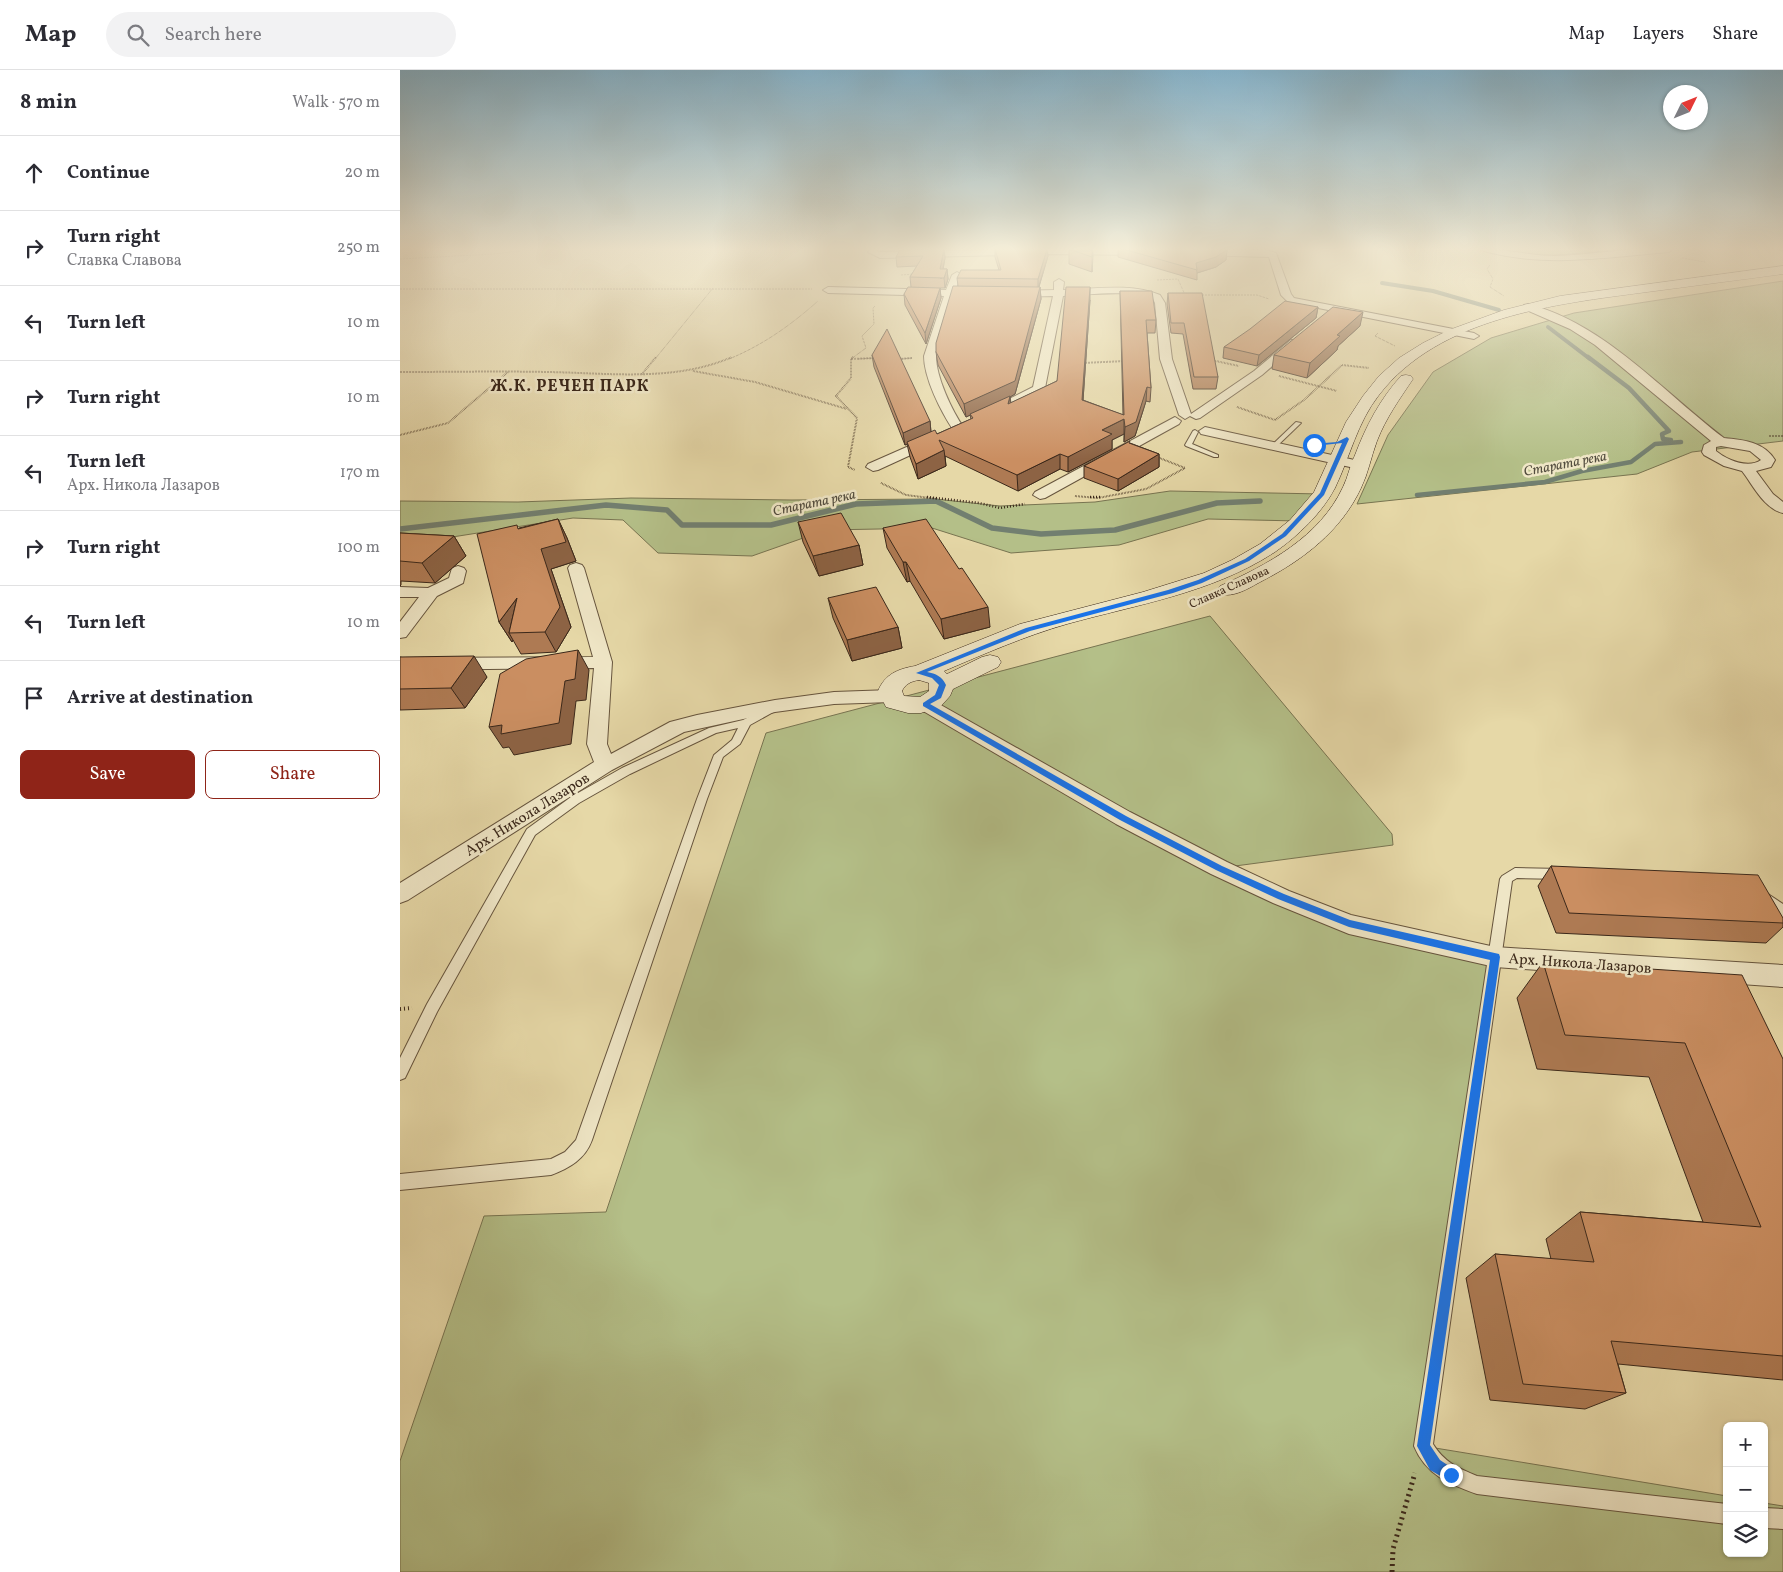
<!DOCTYPE html>
<html lang="en">
<head>
<meta charset="utf-8">
<style>
  body { margin:0; font-family:Vollkorn,serif; background:#f2f2f3; color:#2b2b33 }
  .controls { position:absolute; right:15px; bottom:15px; display:grid; overflow:hidden; border-radius:8px; box-shadow:0 1px 4px #0004 }
  .controls button { width:45px; height:45px; display:grid; place-items:center; padding:0; border:0; border-bottom:1px solid #e1e1e2; background:#fff; color:#2b2b33; font:25px sans-serif }
  .compass { position:absolute; left:1263px; top:15px; width:45px; height:45px; border-radius:50%; background:#fff; box-shadow:0 1px 4px #0004; rotate:47deg }
  .stop { position:absolute; width:15px; height:15px; margin:-11px; border:4px solid #1a73e8; border-radius:50%; background:#fff }
  .stop.end { background:#1a73e8; border-color:#fff; box-shadow:0 1px 5px #0008 }
  .list { margin:0; padding:0; list-style:none }
  h2 { display:flex; justify-content:space-between; align-items:center; height:65px; margin:0; padding:0 20px; font-size:21px }
  h2 small { font-size:16px; font-weight:400; color:#7c7c81 }
  .list li { display:grid; grid-template-columns:32px 1fr auto; gap:15px; align-items:center; box-sizing:border-box; height:75px; padding:0 20px; border-top:1px solid #e1e1e2 }
  .list b { display:block; font-size:19px; white-space:nowrap }
  .list p { margin:0; font-size:16px; white-space:nowrap; color:#7c7c81 }
  .list em { font-size:16px; font-style:normal; color:#7c7c81 }
  .actions { display:flex; gap:10px; padding:15px 20px }
  .actions a { flex:1; padding:11px 0; border:1px solid #8f2418; border-radius:8px; text-align:center; font-size:18px; color:#8f2418 }
  .actions .main { background:#8f2418; color:#fff }
  .icon { flex:none; width:28px; height:28px; fill:none; stroke:currentColor; stroke-width:2; stroke-linecap:round; stroke-linejoin:round }
  .map { position:relative; flex:none; width:1383px; height:1502px; overflow:hidden }
  header { display:flex; align-items:center; gap:30px; box-sizing:border-box; height:70px; padding:0 25px; background:#fff; border-bottom:1px solid #e1e1e2 }
  header strong { font-size:24px }
  nav { display:flex; gap:28px; margin-inline-start:auto; font-size:18px }
  .search { width:350px; height:45px; background:#f2f2f3; display:flex; align-items:center; gap:12px; box-sizing:border-box; padding:0 18px; border-radius:28px; color:#7c7c81; font-size:19px }
  main { display:flex }
  aside { flex:1; background:#fff }
  .map>svg:first-child { display:block }
  .green { fill:#b4bf88; stroke:#787451 }
  .lines { fill:none; stroke-linecap:round; stroke-linejoin:round }
  .stream-far2 { stroke:#727f70; stroke-width:4 }
  .stream-far1 { stroke:#727f70; stroke-width:4.5 }
  .stream { stroke:#727f70; stroke-width:5.5 }
  .lane-casing { stroke:#66543d; stroke-width:2 }
  .street-casing { stroke:#66543d; stroke-width:2 }
  .secondary-casing { stroke:#3b281a; stroke-width:1 }
  .path-far4 { stroke:#3b281a; stroke-width:1; stroke-dasharray:0.5 1; stroke-linecap:butt }
  .path-far3 { stroke:#3b281a; stroke-width:2; stroke-dasharray:0.5 1; stroke-linecap:butt }
  .path-far2 { stroke:#3b281a; stroke-width:2.5; stroke-dasharray:1 2; stroke-linecap:butt }
  .path-far1 { stroke:#3b281a; stroke-width:4; stroke-dasharray:1 3; stroke-linecap:butt }
  .path { stroke:#3b281a; stroke-width:5; stroke-dasharray:2 4; stroke-linecap:butt }
  .lane { fill:#efe6c6; fill-rule:evenodd }
  .street { fill:#efe6c6; fill-rule:evenodd }
  .secondary { fill:#efe6c6; fill-rule:evenodd }
  .wall { fill:#ae7a53; stroke:#3b281a }
  .shaded-wall { fill:#8d6344; stroke:#3b281a }
  .building { fill:#ca8e61; stroke:#3b281a }
  .route { fill:#1a73e8 }
  .labels { text-anchor:middle; stroke-width:5; stroke-linejoin:round; paint-order:stroke }
  .far-street-label { font-size:12px; fill:#3b281a; stroke:#efe6c6 }
  .far-water-label { font-size:14px; font-style:italic; fill:#524c3e; stroke:#efe6c6 }
  .street-label { font-size:15px; fill:#3b281a; stroke:#efe6c6 }
  .far-district-label { font-size:16px; font-weight:bold; letter-spacing:1px; fill:#3b281a; stroke:#efe6c6 }
</style>
</head>
<body>
<header>
<strong>Map</strong>
<div class="search"><svg class="icon" aria-label="search" viewBox="0 0 24 24"><circle cx="10" cy="10" r="6"/><path d="M15 15l6 6"/></svg>Search here</div>
<nav><a>Map</a><a>Layers</a><a>Share</a></nav>
</header>
<main>
<aside>
<h2>8 min<small>Walk · 570 m</small></h2>
<ul class="list">
<li><svg class="icon" aria-label="ahead" viewBox="0 0 24 24"><path d="M12 20V5M6 11l6-6 6 6"/></svg><div><b>Continue</b></div><em>20 m</em></li>
<li><svg class="icon" aria-label="right" viewBox="0 0 24 24"><path d="M7 20v-9h11M14 6l5 5-5 5"/></svg><div><b>Turn right</b><p>Славка Славова</p></div><em>250 m</em></li>
<li><svg class="icon" aria-label="left" viewBox="0 0 24 24"><path d="M17 20v-9H6M10 6l-5 5 5 5"/></svg><div><b>Turn left</b></div><em>10 m</em></li>
<li><svg class="icon" aria-label="right" viewBox="0 0 24 24"><path d="M7 20v-9h11M14 6l5 5-5 5"/></svg><div><b>Turn right</b></div><em>10 m</em></li>
<li><svg class="icon" aria-label="left" viewBox="0 0 24 24"><path d="M17 20v-9H6M10 6l-5 5 5 5"/></svg><div><b>Turn left</b><p>Арх. Никола Лазаров</p></div><em>170 m</em></li>
<li><svg class="icon" aria-label="right" viewBox="0 0 24 24"><path d="M7 20v-9h11M14 6l5 5-5 5"/></svg><div><b>Turn right</b></div><em>100 m</em></li>
<li><svg class="icon" aria-label="left" viewBox="0 0 24 24"><path d="M17 20v-9H6M10 6l-5 5 5 5"/></svg><div><b>Turn left</b></div><em>10 m</em></li>
<li><svg class="icon" aria-label="arrive" viewBox="0 0 24 24"><path d="M6 21V4h12l-3 4 3 4H6"/></svg><div><b>Arrive at destination</b></div></li>
</ul>
<div class="actions"><a class="main">Save</a><a>Share</a></div>
</aside>
<div class="map">
<svg width="1383" height="1502" viewBox="0 0 1383 1502">
  <rect width="100%" height="100%" fill="#e6d8a7"/>
  <filter id="stains"><feTurbulence type="fractalNoise" baseFrequency=".004" numOctaves="4"/><feColorMatrix values="0 0 0 0 .2 0 0 0 0 .09 0 0 0 0 .02 0 0 0 .5 -.17"/></filter>
  <radialGradient id="worn" r=".72"><stop offset=".6" stop-color="#630" stop-opacity="0"/><stop offset="1" stop-color="#630" stop-opacity=".3"/></radialGradient>
  <g class="green">
    <path d="M1096,179H1227C1185,182 1137,191 1096,179Z"/>
    <polygon points="1383,211 1383,371 1292,382 1237,404 957,434 988,365 1033,302 1091,268 1174,243"/>
    <polygon points="770,421 922,424 898,451 808,449 719,475 611,483 532,458 426,460 352,486 258,483 223,450 173,448 46,468 0,470 0,431 118,432 231,428 392,430 535,429 600,436 695,432"/>
    <polygon points="810,546 992,764 993,775 820,798 881,827 1095,887 1023,1376 1327,1426 1327,1483 1364,1483 1364,1433 1383,1436 1383,1502 0,1502 0,1391 84,1146 206,1142 366,663"/>
  </g>
  <g class="lines">
    <g class="stream-far2">
      <polyline points="982,213 1033,221 1099,240"/>
      <polyline points="1148,257 1190,289"/>
    </g>
    <g class="stream-far1">
      <polyline points="1188,287 1229,318 1269,361 1262,364 1263,369 1271,370"/>
      <polyline points="1017,425 1145,412 1182,401 1231,392 1255,374 1281,372"/>
    </g>
    <polyline class="stream" points="0,459 206,435 267,440 282,455 371,455 456,434 536,431 592,458 641,464 715,460 817,433 860,431"/>
    <defs>
      <g id="lane">
        <polygon points="896,352 901,353 875,378 871,378 871,376"/>
        <polygon points="795,360 798,362 792,374 818,385 818,387 814,387 786,376 785,375 793,361"/>
        <path d="M373,635L378,638L377,640L350,655L340,674L323,687L307,729L192,1070C185,1089 170,1098 151,1105L0,1120V1104L151,1089L165,1082L176,1070L297,729L314,685L332,670L338,658L316,663L230,704L179,733L135,765L37,942L5,1008L0,1010V988L27,934L127,759L171,727L222,698L309,658L343,650Z"/>
        <path d="M1115,798L1162,799L1166,801L1168,804L1166,807L1162,809L1117,808L1112,811L1033,1374C1044,1392 1058,1398 1077,1406L1327,1434V1454L1077,1424C1049,1414 1026,1405 1014,1376L1100,809L1102,806Z"/>
        <polygon points="1362,820 1383,834 1383,851 1379,850 1376,842 1358,828 1356,825 1358,822"/>
        <polygon points="1364,1438 1383,1439 1383,1459 1364,1458"/>
      </g>
      <g id="street">
        <polygon points="470,179 478,179 477,181 481,182 633,179 747,179 751,182 747,185 648,184 480,188 468,182"/>
        <path d="M1083,179C1107,179 1130,186 1155,186C1194,185 1234,176 1273,179L1269,182C1207,187 1145,198 1084,181Z"/>
        <polygon points="797,180 865,180 876,183 891,224 894,228 1074,263 1079,266 1074,269 888,232 881,225 869,187 794,185 793,183"/>
        <path d="M557,202L562,205L555,220L580,221L585,224L580,227L553,226L536,286C536,307 552,341 564,358L558,362L554,361C541,342 524,308 524,286L544,226L428,223L423,220L428,217L546,220L552,205Z"/>
        <path d="M659,209L664,212L663,220C695,219 731,213 760,225L765,233L772,289L791,344L854,301L891,270H899L900,272L862,305L800,348L796,349L790,346L785,349L779,345L760,289L755,233L753,229C728,219 690,225 663,226L645,318C637,327 617,339 605,337L603,334L605,331L633,317L653,226L613,227L608,224L613,221L654,220V212Z"/>
        <path d="M1128,234C1205,254 1263,322 1324,368C1344,370 1364,372 1375,390L1371,397L1356,401L1373,424L1383,432V443C1364,439 1353,415 1342,401L1324,396L1304,385L1302,382L1304,375L1311,371L1195,275L1170,259L1124,239V235ZM1321,376L1350,381L1361,390C1348,399 1327,390 1316,381V377Z"/>
        <polygon points="775,347 781,351 779,354 645,428 640,429 633,425 635,422"/>
        <polygon points="805,357 959,391 966,395 959,399 801,364 799,361"/>
        <polygon points="534,365 540,369 539,372 478,400 473,401 466,397 468,394"/>
        <polygon points="176,493 182,495 184,498 212,592 207,674 211,684 270,652 297,645 375,630 434,622 491,620 498,622 500,626 498,630 491,632 434,634 375,642 284,662 212,700 8,830 0,833 0,813 194,692 187,674 194,598 0,600 0,588 193,587 168,498 170,495"/>
        <polygon points="58,496 64,498 66,501 63,513 37,526 6,567 0,568 0,552 19,527 0,527 0,517 28,518 49,508 52,498"/>
        <polygon points="525,628 532,630 730,742 827,792 889,821 951,845 1095,877 1383,895 1383,917 1095,897 949,864 873,833 811,804 716,754 518,638 516,634 518,630"/>
      </g>
      <g id="secondary">
        <path d="M1383,196V204C1338,210 1292,216 1247,222C1156,234 1039,247 979,325C957,353 950,387 935,418C922,443 898,466 875,482C812,523 739,534 667,554C625,566 584,584 544,601L547,604L582,587L590,585L598,587L601,592L598,597L553,619L550,626L541,636L521,643H508L486,637L478,621C485,604 498,599 515,596L620,554L743,522L804,503L832,490L860,474L890,450L914,422L946,352L963,326L979,306L999,288L1023,273L1049,260L1104,240L1160,226ZM519,610L529,613V621L520,627L504,626L502,621C505,614 512,611 519,610Z"/>
        <path d="M1006,305L1011,306L1013,309C999,330 986,348 977,371C971,387 968,404 961,418C941,461 903,490 862,511C849,518 834,528 820,524L817,520L820,516C867,495 920,467 943,417C948,407 950,395 955,385C966,356 980,329 1001,306Z"/>
      </g>
    </defs>
    <use href="#lane" class="lane-casing"/>
    <use href="#street" class="street-casing"/>
    <use href="#secondary" class="secondary-casing"/>
    <g class="path-far4">
      <polyline points="188,179 261,179"/>
      <polyline points="1282,188 1305,192"/>
      <polyline points="0,189 94,184 135,179"/>
      <polyline points="1090,195 1087,199 1093,209 1090,217 1104,226"/>
      <polyline points="501,205 514,204"/>
      <polyline points="757,210 778,209 785,225 787,225"/>
      <polyline points="0,219 412,219"/>
      <polyline points="799,225 857,225 869,229"/>
      <polyline points="978,263 975,266 995,276"/>
      <polyline points="255,289 313,218"/>
      <path d="M329,289C363,275 391,255 418,231"/>
      <polyline points="451,289 466,278 462,266 474,254 473,238 475,236"/>
      <polyline points="458,289 475,288"/>
      <polyline points="502,289 512,288"/>
    </g>
    <g class="path-far3">
      <polyline points="453,287 451,289 451,308 436,326 457,348 448,397 455,400"/>
      <polyline points="451,289 475,288"/>
      <polyline points="498,289 512,288"/>
      <polyline points="811,290 839,296"/>
      <polyline points="682,293 726,291"/>
      <polyline points="293,301 355,312 447,339"/>
      <path d="M0,302C49,302 99,301 148,302C209,303 275,312 332,287"/>
      <polyline points="242,304 256,287"/>
      <polyline points="879,306 937,321"/>
      <polyline points="837,337 875,350 904,330 942,295 969,298"/>
      <polyline points="0,365 48,353 108,302"/>
      <polyline points="1369,366 1383,366"/>
      <polyline points="481,413 506,425 538,429"/>
      <polyline points="675,426 698,428 746,419 785,398 757,387"/>
    </g>
    <g class="path-far2">
      <polyline points="527,427 579,433 600,438 625,434"/>
      <polyline points="690,427 702,427"/>
    </g>
    <polyline class="path-far1" points="0,939 12,938"/>
    <polyline class="path" points="992,1502 993,1479 1015,1403"/>
    <use href="#lane" class="lane"/>
    <use href="#street" class="street"/>
    <use href="#secondary" class="secondary"/>
  </g>
  <g class="wall">
    <polygon points="507,179 547,179 544,179 545,188 543,199 547,199 548,209 545,218 540,218 541,228 526,274 505,235 504,224 511,217 510,207 517,196 497,197 496,187 507,180"/>
    <polygon points="595,179 647,179 648,186 639,217 640,217 641,229 615,324 610,327 611,333 657,311 690,230 683,330 723,345 720,221 756,250 755,263 747,263 751,318 750,332 746,331 735,366 724,372 724,364 712,370 712,379 668,402 660,399 618,421 545,386 546,396 518,409 510,387 507,374 505,375 474,297 472,285 530,351 531,362 537,364 571,349 570,345 566,347 538,295 536,282 558,216 557,208 599,200 595,187"/>
    <polygon points="669,179 693,179 692,202 669,194"/>
    <polygon points="718,179 827,179 827,180 826,190 816,197 797,203 797,210 718,187"/>
    <polygon points="1376,179 1383,179 1383,181 1382,181"/>
    <polygon points="768,223 818,307 816,319 793,319 783,264 771,263 767,234"/>
    <polygon points="918,237 916,248 857,296 823,288 824,277"/>
    <polygon points="960,256 938,276 937,280 907,308 872,299 874,285"/>
    <polygon points="730,373 759,384 759,397 718,421 684,408 684,396"/>
    <polygon points="158,449 167,468 176,491 151,499 171,557 156,582 121,584 113,570 112,572 99,552 119,458"/>
    <polygon points="398,452 459,475 463,495 419,506 403,472"/>
    <polygon points="483,458 559,499 590,557 544,569 510,511 507,512 487,478"/>
    <polygon points="0,463 54,466 66,486 35,513 1,511 1,515 0,516"/>
    <polygon points="428,528 498,557 502,578 452,591 433,548"/>
    <polygon points="0,587 87,607 65,638 0,640"/>
    <polygon points="1151,796 1383,848 1383,857 1366,873 1156,863 1138,816"/>
    <polygon points="1143,892 1383,989 1383,1310 1218,1294 1226,1323 1185,1339 1090,1330 1066,1208 1095,1184 1151,1189 1146,1169 1180,1142 1303,1152 1249,1007 1137,999 1117,928"/>
  </g>
  <g class="shaded-wall">
    <polygon points="544,179 545,188 541,209 540,199"/>
    <polygon points="647,179 648,186 638,219 638,209"/>
    <polygon points="692,179 693,186 692,202"/>
    <polygon points="827,180 826,190 816,197 797,203 796,193"/>
    <polygon points="547,199 548,209 545,218 544,208"/>
    <polygon points="640,217 641,229 615,324 610,327 611,340 608,334 610,327 566,347 564,334"/>
    <polygon points="690,217 690,230 682,344 682,330"/>
    <polygon points="540,218 541,228 526,274 525,263"/>
    <polygon points="918,237 916,248 857,296 859,285"/>
    <polygon points="963,242 960,256 938,276 937,280 907,308 910,293 937,265"/>
    <polygon points="747,317 746,331 735,366 724,372 725,357"/>
    <polygon points="724,349 724,364 712,370 712,379 668,402 668,387 702,360"/>
    <polygon points="530,351 531,363 505,375 503,363"/>
    <polygon points="544,380 546,396 518,409 516,394"/>
    <polygon points="660,384 660,399 618,421 617,405"/>
    <polygon points="759,384 759,397 718,421 718,409"/>
    <polygon points="158,449 167,468 176,491 151,499 171,557 156,582 145,562 141,479"/>
    <polygon points="54,466 66,486 35,513 22,493"/>
    <polygon points="459,475 463,495 419,506 413,486"/>
    <polygon points="503,492 506,492 510,511 507,512"/>
    <polygon points="117,528 109,563 113,570 112,572 99,552"/>
    <polygon points="588,537 590,557 544,569 541,549"/>
    <polygon points="498,557 502,578 452,591 447,570"/>
    <polygon points="178,580 189,600 186,630 176,631 171,674 114,685 109,677 103,678 89,657 165,611"/>
    <polygon points="74,586 87,607 65,638 51,618"/>
  </g>
  <g class="building">
    <polygon points="544,179 540,199 547,199 544,208 510,207 523,186 496,187 500,180"/>
    <polygon points="595,179 647,179 638,209 557,208 561,200 601,200"/>
    <polygon points="669,179 692,179 692,187"/>
    <polygon points="723,179 827,179 827,180 816,187 796,193 797,200"/>
    <polygon points="553,216 640,217 615,311 564,334 536,282 536,273"/>
    <polygon points="508,217 540,218 525,263 504,224"/>
    <polygon points="666,217 690,217 682,330 724,345 720,221 752,221 756,250 746,250 751,318 747,317 736,352 725,357 724,349 702,360 712,364 668,387 660,384 617,405 539,370 544,380 516,394 507,372 535,360 537,364 573,348 570,344 610,326 608,334 657,311"/>
    <polygon points="768,223 802,223 818,307 794,307 784,253 771,253"/>
    <polygon points="885,231 918,237 859,285 824,277 850,259"/>
    <polygon points="933,237 963,242 937,265 940,266 910,293 874,285"/>
    <polygon points="487,259 530,351 503,363 472,285"/>
    <polygon points="730,371 729,373 759,384 718,409 684,396"/>
    <polygon points="441,443 459,475 413,486 398,452"/>
    <polygon points="158,449 166,472 141,479 160,537 145,562 109,563 117,528 99,552 77,464 117,455 118,459"/>
    <polygon points="526,449 559,499 562,498 588,537 541,549 506,492 503,492 483,458"/>
    <polygon points="0,463 54,466 22,493 0,491"/>
    <polygon points="476,517 498,557 447,570 428,528"/>
    <polygon points="178,580 175,609 165,611 159,653 101,664 102,655 89,657 100,604 126,589"/>
    <polygon points="74,586 51,618 0,619 0,587"/>
    <polygon points="1151,796 1358,805 1383,848 1383,853 1169,843"/>
    <polygon points="1143,892 1342,905 1383,989 1383,1286 1211,1271 1226,1323 1123,1314 1095,1184 1194,1192 1180,1142 1361,1157 1285,973 1165,965"/>
  </g>
  <linearGradient id="sky" x2="0" y2="1"><stop stop-color="#87b6cf"/><stop offset="0.46" stop-color="#f4edd7"/><stop offset="1" stop-color="#f4edd7" stop-opacity="0"/></linearGradient>
  <rect width="1383" height="389" fill="url(#sky)"/>
  <path class="route" d="M947,367L949,369L924,425L886,466L849,491L802,513L773,523L630,561L527,602C536,604 542,606 546,615L541,628L530,634L726,746L822,796L884,824L950,850L1099,884L1100,887L1030,1375L1040,1390L1055,1400L1057,1405L1055,1410L1051,1412L1030,1400L1017,1376L1090,890L949,857L878,829L816,800L720,750L523,636V633L535,625L539,615L532,608L516,603L626,558L768,520L798,510L845,489L882,464L920,423L942,373L914,376L912,374L937,372Z"/>
  <g class="labels">
    <g class="far-street-label">
      <text transform="translate(829 517) rotate(-24)" y="4">Славка Славова</text>
    </g>
    <g class="far-water-label">
      <text transform="translate(1165 393) rotate(-11)" y="5">Старата река</text>
      <text transform="translate(414 432) rotate(-12)" y="5">Старата река</text>
    </g>
    <g class="street-label">
      <text transform="translate(127 744) rotate(-32)" y="5">Арх. Никола Лазаров</text>
      <text transform="translate(1180 893) rotate(4)" y="5">Арх. Никола Лазаров</text>
    </g>
    <g class="far-district-label">
      <text x="170" y="321">Ж.К. РЕЧЕН ПАРК</text>
    </g>
  </g>
  <rect width="100%" height="100%" filter="url(#stains)"/>
  <rect width="100%" height="100%" fill="url(#worn)"/>
</svg>
<div class="controls">
<button>+</button>
<button>−</button>
<button><svg class="icon" aria-label="layers" viewBox="0 0 24 24"><path d="M12 4l9 5-9 5-9-5zM3 14l9 5 9-5"/></svg></button>
</div>
<svg class="compass" viewBox="-18 -18 36 36"><path d="M0-13l5 13h-10z" fill="#e53935"/><path d="M0 13l5-13h-10z" fill="#7c7c81"/></svg>
<div class="stop" style="left:914px;top:375px"></div>
<div class="stop end" style="left:1051px;top:1405px"></div>
</div>
</main>
</body>
</html>
